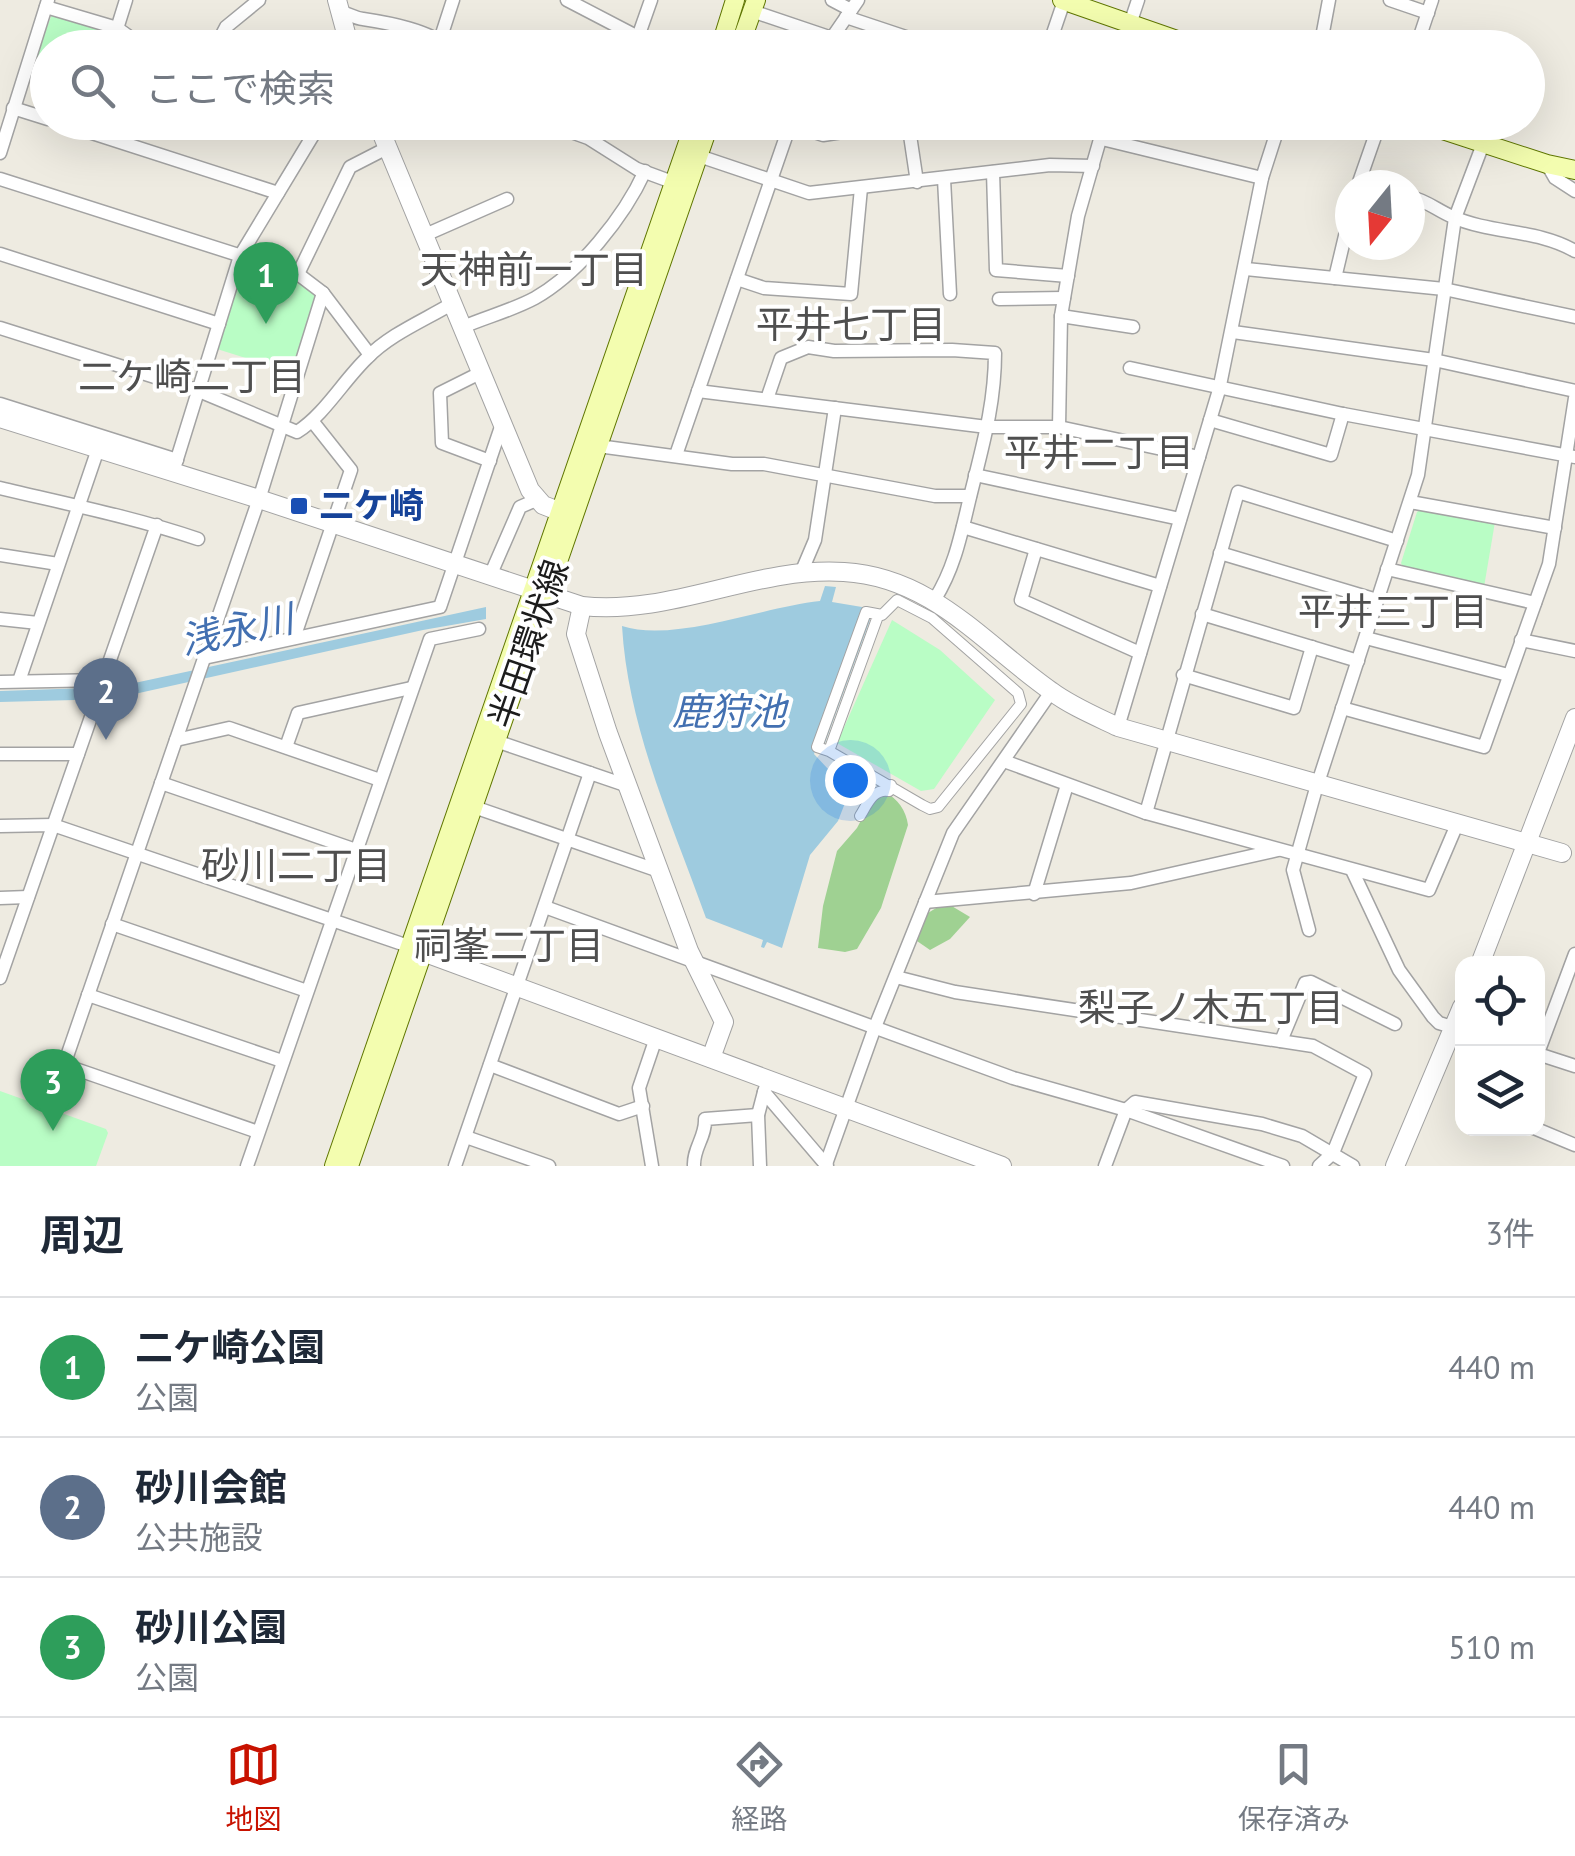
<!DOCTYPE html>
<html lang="ja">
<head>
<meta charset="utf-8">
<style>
  body { margin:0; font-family:"PT Sans","Noto Sans JP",sans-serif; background:#f6f6f7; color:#1f2937 }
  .controls { position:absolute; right:30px; bottom:30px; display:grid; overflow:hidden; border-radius:20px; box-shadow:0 10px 40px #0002 }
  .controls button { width:90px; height:90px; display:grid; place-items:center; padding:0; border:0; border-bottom:2px solid #e0e1e3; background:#fff; color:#1f2937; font:50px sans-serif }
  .compass { position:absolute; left:1335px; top:170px; width:90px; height:90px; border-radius:50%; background:#fff; box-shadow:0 10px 40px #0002; rotate:198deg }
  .you { position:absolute; left:850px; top:780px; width:35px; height:35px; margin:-25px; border:8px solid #fff; border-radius:50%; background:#1a73e8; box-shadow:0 0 0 15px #1a73e833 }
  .badge { display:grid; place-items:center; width:65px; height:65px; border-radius:50%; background:#c81200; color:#fff; font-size:32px; font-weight:700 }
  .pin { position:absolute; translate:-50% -82px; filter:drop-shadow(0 2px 5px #0008) }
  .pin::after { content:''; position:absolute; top:52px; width:35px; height:30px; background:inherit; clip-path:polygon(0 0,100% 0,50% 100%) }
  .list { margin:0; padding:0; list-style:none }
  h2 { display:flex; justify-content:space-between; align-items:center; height:130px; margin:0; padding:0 40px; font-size:42px }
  h2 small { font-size:32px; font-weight:400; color:#747a83 }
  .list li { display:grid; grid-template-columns:65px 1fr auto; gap:30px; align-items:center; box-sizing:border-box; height:140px; padding:0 40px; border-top:2px solid #e0e1e3 }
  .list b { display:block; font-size:38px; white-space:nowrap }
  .list p { margin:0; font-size:32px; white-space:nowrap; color:#747a83 }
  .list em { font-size:32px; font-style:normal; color:#747a83 }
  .icon { flex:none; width:55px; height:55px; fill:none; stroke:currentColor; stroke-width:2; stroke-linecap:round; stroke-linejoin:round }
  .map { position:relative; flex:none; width:1575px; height:1166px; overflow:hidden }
  .search { position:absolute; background:#fff; box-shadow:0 10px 40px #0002; left:30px; right:30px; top:30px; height:110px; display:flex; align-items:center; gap:25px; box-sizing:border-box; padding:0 35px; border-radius:55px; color:#747a83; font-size:38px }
  .sheet { height:550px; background:#fff }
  nav { display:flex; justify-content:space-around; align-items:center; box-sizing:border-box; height:140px; border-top:2px solid #e0e1e3; background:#fff; font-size:28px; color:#747a83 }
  nav a { display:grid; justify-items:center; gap:5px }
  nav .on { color:#c81200 }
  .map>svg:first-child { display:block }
  .forest { fill:#9fd192 }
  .park { fill:#b9fdc5 }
  .water { fill:#9ecbdf }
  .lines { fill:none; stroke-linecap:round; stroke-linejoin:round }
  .pedestrian-casing { stroke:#a3a3a3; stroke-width:12 }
  .minor-casing { stroke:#a3a3a3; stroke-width:15 }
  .tertiary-casing { stroke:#a3a3a3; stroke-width:20 }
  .secondary-casing { stroke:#5f7600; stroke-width:20 }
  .pedestrian { stroke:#fff; stroke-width:10 }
  .minor { stroke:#fff; stroke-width:12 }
  .tertiary { stroke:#fff; stroke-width:18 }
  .secondary { stroke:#f3fdaf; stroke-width:18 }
  .transit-dot { fill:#1a4fb4; stroke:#fff; stroke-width:4 }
  .labels { text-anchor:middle; stroke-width:8; stroke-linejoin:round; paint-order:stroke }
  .transit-label { font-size:35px; font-weight:bold; fill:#164399; stroke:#fff; text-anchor:start }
  .street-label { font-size:35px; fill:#1c1c1c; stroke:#fff }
  .neighbourhood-label { font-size:38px; fill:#4f4f4f; stroke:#fff }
  .water-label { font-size:38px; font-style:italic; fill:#4370b1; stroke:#fff }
</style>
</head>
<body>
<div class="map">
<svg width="1575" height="1166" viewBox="0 0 1575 1166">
  <rect width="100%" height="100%" fill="#eeebe1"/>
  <g class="forest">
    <path d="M884,792C898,798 906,811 908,825L881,908L857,949L845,952L818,948L823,906L837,851L857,828L867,809Z"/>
    <polygon points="941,905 950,905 970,917 950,939 930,950 917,941 928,913"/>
  </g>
  <g class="park">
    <polygon points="52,14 107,33 105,47 48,48 47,73 32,67"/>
    <polygon points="248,265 296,280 314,293 315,300 293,373 217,349 243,268"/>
    <polygon points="1421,509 1495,522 1484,587 1403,567 1401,563 1417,512"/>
    <polygon points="892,620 940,650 995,700 934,789 921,791 837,743"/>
    <polygon points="0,1091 106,1129 108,1133 96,1166 0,1166"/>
  </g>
  <g class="water">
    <path d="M825,586L836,587L832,602L874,609L822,751L816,749L814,754L843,785L845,803L838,821L810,855L782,948L767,942L764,948L761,947L763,940L706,918C672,823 628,728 622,626C674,643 762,607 820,601Z"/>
    <polygon points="486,607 486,619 423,630 112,699 0,702 0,691 116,687"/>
  </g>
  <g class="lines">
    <defs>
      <g id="pedestrian">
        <polyline points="829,751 817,747 866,612 882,615 897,600 932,618 1018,693 1021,704 938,807 930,809 922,805 829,751 878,616"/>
        <path d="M860,816C867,805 873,788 889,791L891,785"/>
      </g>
      <g id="minor">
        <polyline points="567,0 638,37 667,48"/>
        <polyline points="832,0 851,10"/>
        <polyline points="1390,0 1428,13"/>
        <polyline points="46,7 117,28 145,48"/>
        <polyline points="752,11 832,38"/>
        <path d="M340,12C349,13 353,18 363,19C389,23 429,30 449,48"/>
        <polyline points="846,17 939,48"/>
        <polyline points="638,37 651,0"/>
        <polyline points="440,40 453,0"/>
        <polyline points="111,48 126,0"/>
        <polyline points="215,48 226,27 259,0"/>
        <polyline points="825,48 858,0"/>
        <polyline points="1048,48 1064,1"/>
        <polyline points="1122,48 1138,0"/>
        <polyline points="1320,48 1329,0"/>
        <polyline points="1416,48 1432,0"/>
        <polyline points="13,108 48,119"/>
        <polyline points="58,122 278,193"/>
        <polyline points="531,122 549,124 588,138 637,169 675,183"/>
        <polyline points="908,122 917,182"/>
        <polyline points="790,124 823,135 907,122"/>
        <polyline points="1102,139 1262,178"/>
        <polyline points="0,153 48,0"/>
        <polyline points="699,156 809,193 1050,165 1093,166"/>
        <polyline points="1547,164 1555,178 1575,191"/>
        <polyline points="993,172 996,270 1068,276"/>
        <polyline points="0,179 298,274 323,293 370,355"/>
        <polyline points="944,179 950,294"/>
        <polyline points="1358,185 1380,122"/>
        <path d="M1410,197C1426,200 1438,211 1453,217C1492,234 1537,229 1575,251"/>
        <polyline points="425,235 507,199"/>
        <polyline points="0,254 219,324"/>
        <polyline points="1246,269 1444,289 1575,317"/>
        <polyline points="298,274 350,167 387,148"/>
        <polyline points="1335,278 1350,215"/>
        <polyline points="737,279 764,288 851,294 861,188"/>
        <polyline points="999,299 1064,298"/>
        <polyline points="1061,316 1133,327"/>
        <path d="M463,327C486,317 513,310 535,298C579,273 624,217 645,171"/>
        <path d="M0,328L199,391L297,432C325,414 343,381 367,358C390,334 425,320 453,303"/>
        <polyline points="1233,332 1434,360 1575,391"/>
        <polyline points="1130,368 1343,414 1575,457"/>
        <polyline points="482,372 440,393 442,443 490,461"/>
        <polyline points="698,391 987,427 1059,427 1199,457"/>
        <path d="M767,399L781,358L808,347L834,351L952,350L995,353C995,405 982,448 970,497C961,534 955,567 935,599"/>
        <polyline points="0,404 177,460"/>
        <polyline points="1210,420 1331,455 1343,414"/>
        <polyline points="1059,427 1061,316 1078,216 1105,122"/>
        <polyline points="598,446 732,464 764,464 935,496 970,496"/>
        <polyline points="676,455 791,122"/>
        <polyline points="173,472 240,256 321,122"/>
        <polyline points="975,475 1180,519"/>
        <path d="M0,488C67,504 133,517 198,539"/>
        <polyline points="1410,502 1555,528"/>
        <polyline points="963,527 1160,586"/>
        <polyline points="1036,549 1021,600 1140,653"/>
        <polyline points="1220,553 1377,600"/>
        <polyline points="0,555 58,564"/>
        <polyline points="1387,569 1535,603"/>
        <polyline points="801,573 815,540 835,408"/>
        <polyline points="490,576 520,507 536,500"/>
        <polyline points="1202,614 1358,661"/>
        <polyline points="0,619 38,623"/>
        <polyline points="294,638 351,470 313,422"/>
        <polyline points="1366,638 1508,675"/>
        <polyline points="1521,640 1575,651"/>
        <polyline points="204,658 440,607 503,421"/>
        <polyline points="1183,675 1294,708 1312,647"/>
        <polyline points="19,681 98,449"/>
        <polyline points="0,682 103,680 157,525"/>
        <polyline points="1342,708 1484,747 1549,564 1575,398"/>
        <polyline points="1118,727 1219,390 1262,178 1280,122"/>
        <polyline points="176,740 229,728 380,780"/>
        <polyline points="496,741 628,786"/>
        <polyline points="286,747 298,713 411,688"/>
        <polyline points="0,754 78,754"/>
        <polyline points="1004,761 1146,813 1429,890 1458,822"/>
        <polyline points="161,783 356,850"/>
        <polyline points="474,807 659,871"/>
        <polyline points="1146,813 1238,492 1397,541"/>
        <polyline points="0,826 53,825 417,949"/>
        <polyline points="1352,870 1399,970 1433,1017 1439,1023 1462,1030"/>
        <polyline points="1034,894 1067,785"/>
        <polyline points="0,898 28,897"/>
        <polyline points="925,902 1131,883 1278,850"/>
        <polyline points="545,907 1013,1078 1126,1110 1283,1166"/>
        <polyline points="112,924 307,991"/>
        <polyline points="1309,930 1293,870 1315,792 1418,475 1455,218 1483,144"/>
        <polyline points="896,977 955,992 1313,1046 1365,1074 1333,1153 1319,1166"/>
        <polyline points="0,978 91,717"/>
        <polyline points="88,995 282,1061"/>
        <polyline points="1281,1041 1305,983 1311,982 1395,1024"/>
        <polyline points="1538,1053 1575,954"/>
        <polyline points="1538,1054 1575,1066"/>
        <polyline points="490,1065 619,1114 643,1106"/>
        <polyline points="768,1080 764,1092 827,1166"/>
        <polyline points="1534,1128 1575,1145"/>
        <polyline points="258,1132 64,1065 261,493 323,293"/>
        <polyline points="466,1137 549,1166"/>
        <polyline points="826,1164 875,1027 953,833 1051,692"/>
        <polyline points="247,1166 430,639 479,629"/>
        <polyline points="455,1166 590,773"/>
        <polyline points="652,1166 639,1088 656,1038"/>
        <path d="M694,1166C693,1148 706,1137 705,1119L758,1115"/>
        <polyline points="760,1166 758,1115 764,1092"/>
        <polyline points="1105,1166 1126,1110 1135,1102 1262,1124 1302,1136 1353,1166"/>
      </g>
      <g id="tertiary">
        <polyline points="337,0 350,48"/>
        <polyline points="377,122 530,490 543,505 561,512"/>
        <path d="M0,418L259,499L582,606C672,616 755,566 844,572C932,577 984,644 1051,691C1071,706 1095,716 1118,727L1562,853"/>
        <polyline points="582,606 576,634 608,733 689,951 724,1022 711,1058"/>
        <polyline points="423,952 1002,1166"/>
        <polyline points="1480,964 1575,718"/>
        <polyline points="1395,1166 1462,1007"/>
      </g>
      <g id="secondary">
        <polyline points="1062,0 1200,48"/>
        <polyline points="720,48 735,0"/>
        <polyline points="739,48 756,0"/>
        <polyline points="1418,122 1547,164 1575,170"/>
        <polyline points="334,1166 695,122"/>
        <polyline points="349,1166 710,122"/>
      </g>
    </defs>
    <use href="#pedestrian" class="pedestrian-casing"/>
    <use href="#minor" class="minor-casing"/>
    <use href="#tertiary" class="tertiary-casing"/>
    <use href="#secondary" class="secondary-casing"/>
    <use href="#pedestrian" class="pedestrian"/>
    <use href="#minor" class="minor"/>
    <use href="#tertiary" class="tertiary"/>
    <use href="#secondary" class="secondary"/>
  </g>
  <rect class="transit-dot" x="289" y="496" width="20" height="20" rx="5"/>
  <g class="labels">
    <g class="transit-label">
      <text x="319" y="518">二ケ崎</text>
    </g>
    <g class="street-label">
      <text transform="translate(529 644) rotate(-71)" y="12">半田環状線</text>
    </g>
    <g class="neighbourhood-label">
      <text x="534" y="283">天神前一丁目</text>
      <text x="851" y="338">平井七丁目</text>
      <text x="192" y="390">二ケ崎二丁目</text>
      <text x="1099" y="466">平井二丁目</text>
      <text x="1393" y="625">平井三丁目</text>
      <text x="296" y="879">砂川二丁目</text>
      <text x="509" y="959">祠峯二丁目</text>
      <text x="1211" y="1021">梨子ノ木五丁目</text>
    </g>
    <g class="water-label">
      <text transform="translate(237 630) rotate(-12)" y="13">浅永川</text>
      <text x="729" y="725">鹿狩池</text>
    </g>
  </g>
</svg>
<div class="controls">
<button><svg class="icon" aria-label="locate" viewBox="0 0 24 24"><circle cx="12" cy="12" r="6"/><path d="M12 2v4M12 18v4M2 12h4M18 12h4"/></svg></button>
<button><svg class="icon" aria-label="layers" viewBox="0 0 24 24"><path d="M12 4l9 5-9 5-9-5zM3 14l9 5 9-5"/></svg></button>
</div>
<svg class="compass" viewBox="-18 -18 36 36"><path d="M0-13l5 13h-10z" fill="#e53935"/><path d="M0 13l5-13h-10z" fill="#747a83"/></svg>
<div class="you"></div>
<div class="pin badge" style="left:266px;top:324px;background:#2e9e5b">1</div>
<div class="pin badge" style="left:106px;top:740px;background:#5c6f8a">2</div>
<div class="pin badge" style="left:53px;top:1131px;background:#2e9e5b">3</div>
<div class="search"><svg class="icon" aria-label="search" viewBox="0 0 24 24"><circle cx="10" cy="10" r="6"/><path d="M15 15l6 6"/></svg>ここで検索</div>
</div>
<section class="sheet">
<h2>周辺<small>3件</small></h2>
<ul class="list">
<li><span class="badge" style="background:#2e9e5b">1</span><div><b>二ケ崎公園</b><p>公園</p></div><em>440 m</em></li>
<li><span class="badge" style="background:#5c6f8a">2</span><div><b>砂川会館</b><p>公共施設</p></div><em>440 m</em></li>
<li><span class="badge" style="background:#2e9e5b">3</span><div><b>砂川公園</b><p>公園</p></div><em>510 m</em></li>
</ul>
</section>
<nav>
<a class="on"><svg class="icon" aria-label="map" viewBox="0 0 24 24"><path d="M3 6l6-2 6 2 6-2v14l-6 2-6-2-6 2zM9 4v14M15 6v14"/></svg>地図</a>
<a><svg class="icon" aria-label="directions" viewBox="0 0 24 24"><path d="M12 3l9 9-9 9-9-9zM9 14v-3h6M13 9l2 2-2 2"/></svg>経路</a>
<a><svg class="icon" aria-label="saved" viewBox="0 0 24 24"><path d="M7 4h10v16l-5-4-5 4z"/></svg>保存済み</a>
</nav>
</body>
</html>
